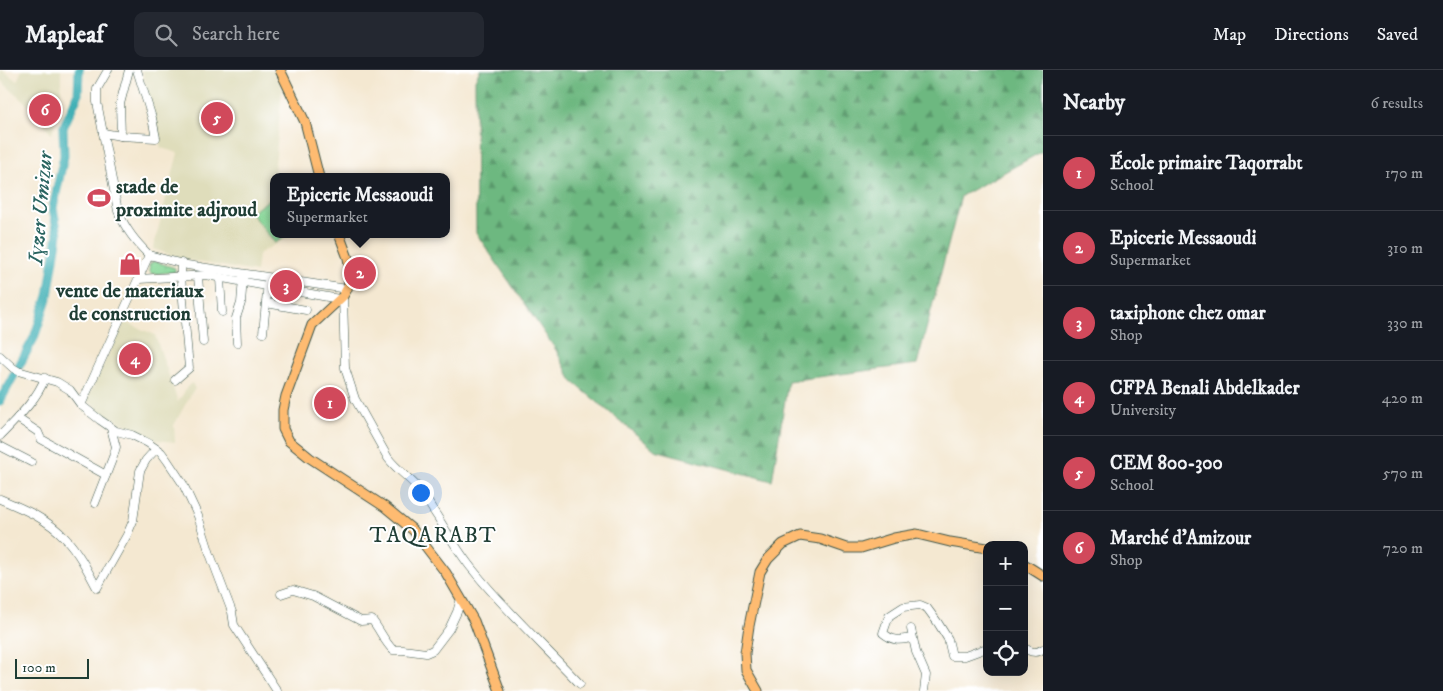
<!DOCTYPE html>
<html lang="en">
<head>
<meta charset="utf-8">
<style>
  body { margin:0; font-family:"IM FELL DW Pica",serif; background:#242831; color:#f1f3f6 }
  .controls { position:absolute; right:15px; bottom:15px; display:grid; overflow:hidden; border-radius:10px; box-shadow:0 5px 20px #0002 }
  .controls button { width:45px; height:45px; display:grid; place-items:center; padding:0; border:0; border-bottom:1px solid #363941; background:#171b24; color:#f1f3f6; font:25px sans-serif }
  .scale { position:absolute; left:15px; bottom:12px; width:74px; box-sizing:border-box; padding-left:5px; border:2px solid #1f3d34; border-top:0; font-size:14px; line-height:18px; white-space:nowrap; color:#1f3d34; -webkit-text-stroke:4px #fff; paint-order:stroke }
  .you { position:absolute; left:420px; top:422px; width:18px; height:18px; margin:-12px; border:4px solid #fff; border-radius:50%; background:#1a73e8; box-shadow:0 0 0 8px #1a73e833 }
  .badge { display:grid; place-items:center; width:32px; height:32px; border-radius:50%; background:#d1495b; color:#fff; font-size:16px; font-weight:700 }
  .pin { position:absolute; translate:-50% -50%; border:2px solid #fff; box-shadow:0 1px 5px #0006 }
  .popup { position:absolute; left:270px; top:103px; width:180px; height:65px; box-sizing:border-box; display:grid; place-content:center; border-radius:10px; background:#171b24; filter:drop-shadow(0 1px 4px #0005); font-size:16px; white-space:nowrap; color:#9ea1a6 }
  .popup b { font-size:19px; color:#f1f3f6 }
  .popup::after { content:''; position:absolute; left:50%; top:100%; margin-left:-10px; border:10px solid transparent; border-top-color:#171b24 }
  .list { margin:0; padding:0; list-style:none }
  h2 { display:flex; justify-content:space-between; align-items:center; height:65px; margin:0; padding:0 20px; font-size:21px }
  h2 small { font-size:16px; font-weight:400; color:#9ea1a6 }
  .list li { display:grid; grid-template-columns:32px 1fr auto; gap:15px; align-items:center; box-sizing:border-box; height:75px; padding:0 20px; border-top:1px solid #363941 }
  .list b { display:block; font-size:19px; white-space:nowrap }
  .list p { margin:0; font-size:16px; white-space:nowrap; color:#9ea1a6 }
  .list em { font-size:16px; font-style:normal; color:#9ea1a6 }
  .icon { flex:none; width:28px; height:28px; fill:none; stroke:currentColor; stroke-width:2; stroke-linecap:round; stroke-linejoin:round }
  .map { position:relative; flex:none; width:1043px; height:621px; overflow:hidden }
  header { display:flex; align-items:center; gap:30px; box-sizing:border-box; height:70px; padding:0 25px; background:#171b24; border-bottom:1px solid #363941 }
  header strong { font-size:24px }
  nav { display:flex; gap:28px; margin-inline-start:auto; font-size:18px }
  .search { width:350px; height:45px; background:#242831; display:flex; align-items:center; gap:12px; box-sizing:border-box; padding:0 18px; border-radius:10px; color:#9ea1a6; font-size:19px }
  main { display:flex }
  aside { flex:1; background:#171b24 }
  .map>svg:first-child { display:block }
  .built { fill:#dfddbb }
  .forest { fill:url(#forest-firs); stroke:#467a5a }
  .park { fill:url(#park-crowns); stroke:#538a66 }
  .pitch { fill:#87d898; stroke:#538a66 }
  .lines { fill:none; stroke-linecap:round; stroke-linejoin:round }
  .river { stroke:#3badb3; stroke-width:9 }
  .minor-casing { stroke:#3f574c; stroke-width:9 }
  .major-casing { stroke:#3f574c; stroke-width:11 }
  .minor { stroke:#fff; stroke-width:8 }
  .major { stroke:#febb71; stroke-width:9 }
  .labels { text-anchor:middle; stroke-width:4; stroke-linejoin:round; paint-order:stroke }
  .poi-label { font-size:20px; font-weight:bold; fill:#1f3d34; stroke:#fff; text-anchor:start }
  .water-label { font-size:21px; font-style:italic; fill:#296460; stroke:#fff }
  .quarter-label { font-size:22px; letter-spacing:1px; fill:#1f3d34; stroke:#fff }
</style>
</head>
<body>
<header>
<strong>Mapleaf</strong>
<div class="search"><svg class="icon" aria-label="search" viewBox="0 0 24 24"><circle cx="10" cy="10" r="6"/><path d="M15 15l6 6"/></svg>Search here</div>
<nav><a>Map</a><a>Directions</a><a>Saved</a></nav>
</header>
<main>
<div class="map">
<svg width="1043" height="621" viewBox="0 0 1043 621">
  <defs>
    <pattern id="forest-firs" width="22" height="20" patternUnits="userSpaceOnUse" patternTransform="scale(1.25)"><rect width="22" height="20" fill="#6db880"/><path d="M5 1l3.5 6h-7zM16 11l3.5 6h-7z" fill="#59976a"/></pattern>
    <pattern id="park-crowns" width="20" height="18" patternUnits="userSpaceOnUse" patternTransform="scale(1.25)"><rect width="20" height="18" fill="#87d898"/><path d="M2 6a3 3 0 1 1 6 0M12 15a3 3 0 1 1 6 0" fill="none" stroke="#74ba84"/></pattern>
  </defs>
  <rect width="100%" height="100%" fill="#fff"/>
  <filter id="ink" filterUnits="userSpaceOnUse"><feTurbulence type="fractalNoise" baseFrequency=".02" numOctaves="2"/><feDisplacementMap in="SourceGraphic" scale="10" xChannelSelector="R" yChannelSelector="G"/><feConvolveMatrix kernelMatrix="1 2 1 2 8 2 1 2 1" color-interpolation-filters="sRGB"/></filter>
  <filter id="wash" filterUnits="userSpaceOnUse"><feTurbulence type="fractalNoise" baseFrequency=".0096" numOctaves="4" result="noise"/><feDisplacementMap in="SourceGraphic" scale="20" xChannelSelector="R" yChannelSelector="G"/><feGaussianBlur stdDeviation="1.12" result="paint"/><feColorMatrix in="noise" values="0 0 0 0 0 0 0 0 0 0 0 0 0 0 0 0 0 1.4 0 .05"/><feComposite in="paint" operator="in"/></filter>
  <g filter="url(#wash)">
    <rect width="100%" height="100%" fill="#f4e8d1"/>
    <g class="built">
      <polygon points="0,0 3,0 17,11 22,0 61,0 61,24 52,64 40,49 24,31 0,10"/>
      <polygon points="142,0 274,0 282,19 274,107 274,164 294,164 258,184 256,202 187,190 153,179 178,83 161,78"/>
      <polygon points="125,252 155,265 178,332 189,315 192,313 195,319 192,322 174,355 175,372 155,370 95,339 97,336 86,331"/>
    </g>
    <polygon class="forest" points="480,0 1043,0 1043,81 961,126 917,294 788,311 772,411 655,380 572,311 556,280 476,163 475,10"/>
    <polygon class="park" points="154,191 175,198 175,202 152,204 150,202 149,195"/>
    <polygon class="pitch" points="270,129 274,134 274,164 288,164 275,173 251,143"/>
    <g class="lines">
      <polyline class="river" points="0,331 34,268 48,226 58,164 53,138 64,86 63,58 78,25 79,0"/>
    </g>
  </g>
  <g filter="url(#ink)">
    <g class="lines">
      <defs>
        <g id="minor">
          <path d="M108,0L97,19V32L118,141C126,160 135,171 149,185"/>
          <polyline points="103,63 121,66 156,68 152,48 137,0"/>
          <polyline points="121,66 120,34 129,0"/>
          <polyline points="149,185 187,195 347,219"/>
          <polyline points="198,206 203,272"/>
          <polyline points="220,208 222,242"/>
          <polyline points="139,209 206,205 339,229"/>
          <path d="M343,226L345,298L355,329L388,388C397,400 410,408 420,420C426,428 431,437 437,446C448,464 459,483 473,500C506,541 544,576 580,614"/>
          <polyline points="266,233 306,240"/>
          <polyline points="263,263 268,212"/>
          <polyline points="237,273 236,248 241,233 243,208"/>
          <polyline points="0,286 13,298 18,301 57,312 70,320 81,335 100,350 116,361 132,365 148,373 161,382 167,390 183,414 198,446 210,484 232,542 234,555 277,621"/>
          <polyline points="175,310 189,298 181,207 181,193"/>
          <polyline points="81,335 149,185"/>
          <polyline points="18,347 20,350 38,362 41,369 106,405"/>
          <path d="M0,366C17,348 36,331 45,308"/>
          <polyline points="0,376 31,392"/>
          <path d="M0,429C24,439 48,449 66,469C79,483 88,501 97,518L127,465L133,451L140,401L146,390L156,379"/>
          <polyline points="95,433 113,387 116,377 111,358"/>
          <path d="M281,524L293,520L313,526L361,551L372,550C380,560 384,571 393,580H403L426,583L433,580L449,559L457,542L461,529"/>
          <polyline points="911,559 916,582 926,605 924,621"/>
          <path d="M912,568C900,570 894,572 883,563L889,546L903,537L920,535L927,538L938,553L948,569L952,586H965L987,578"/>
          <path d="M1024,578C1031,582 1036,584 1043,579"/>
        </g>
        <g id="major">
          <polyline points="280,0 305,52 319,107"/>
          <polyline points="339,164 348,188 351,206 347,219 343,226 312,255 286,326 283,340 283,359 289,371 310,388 385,437 413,460 446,503 474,551 500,621"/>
          <polyline points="1024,494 1043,506"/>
          <polyline points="758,621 746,600 745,583 749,556 760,502 768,489 783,474 800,466 820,469 846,478 861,478 894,468 917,464 950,472 987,478"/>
        </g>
      </defs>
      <use href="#minor" class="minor-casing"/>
      <use href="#major" class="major-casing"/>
      <use href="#minor" class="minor"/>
      <use href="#major" class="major"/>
    </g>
  </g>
  <defs>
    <symbol id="stadium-bare" viewBox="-9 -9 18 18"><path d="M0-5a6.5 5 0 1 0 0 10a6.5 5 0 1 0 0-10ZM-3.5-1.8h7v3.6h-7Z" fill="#d1495b" stroke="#fff" stroke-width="2.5" paint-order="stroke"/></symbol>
    <symbol id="shop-bare" viewBox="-9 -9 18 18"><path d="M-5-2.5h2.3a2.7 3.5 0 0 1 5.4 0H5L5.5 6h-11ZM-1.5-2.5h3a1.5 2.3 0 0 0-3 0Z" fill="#d1495b" stroke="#fff" stroke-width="2.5" paint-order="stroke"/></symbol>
  </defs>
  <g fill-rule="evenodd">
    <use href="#stadium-bare" x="83" y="112" width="32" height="32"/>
    <use href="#shop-bare" x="114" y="178" width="32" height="32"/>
  </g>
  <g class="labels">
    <g class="poi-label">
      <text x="116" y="123">stade de<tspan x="116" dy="23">proximite adjroud</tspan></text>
      <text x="130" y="227" text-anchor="middle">vente de materiaux<tspan x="130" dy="23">de construction</tspan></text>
    </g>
    <g class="water-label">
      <text transform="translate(40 138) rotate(-85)" y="7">Iɣzer Umiẓur</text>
    </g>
    <g class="quarter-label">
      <text x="433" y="472">TAQARABT</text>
    </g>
  </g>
</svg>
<div class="controls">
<button>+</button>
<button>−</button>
<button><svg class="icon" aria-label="locate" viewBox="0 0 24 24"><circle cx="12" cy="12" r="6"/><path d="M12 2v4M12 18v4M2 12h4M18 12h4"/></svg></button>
</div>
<div class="scale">100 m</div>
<div class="you"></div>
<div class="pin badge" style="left:330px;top:333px">1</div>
<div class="pin badge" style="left:360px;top:203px">2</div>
<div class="popup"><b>Epicerie Messaoudi</b>Supermarket</div>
<div class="pin badge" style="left:286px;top:216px">3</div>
<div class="pin badge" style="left:135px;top:289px">4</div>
<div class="pin badge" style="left:217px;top:48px">5</div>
<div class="pin badge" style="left:45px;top:40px">6</div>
</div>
<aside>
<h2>Nearby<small>6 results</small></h2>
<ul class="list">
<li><span class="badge">1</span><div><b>École primaire Taqorrabt</b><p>School</p></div><em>170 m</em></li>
<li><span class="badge">2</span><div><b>Epicerie Messaoudi</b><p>Supermarket</p></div><em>310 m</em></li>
<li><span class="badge">3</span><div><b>taxiphone chez omar</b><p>Shop</p></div><em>330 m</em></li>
<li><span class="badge">4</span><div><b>CFPA Benali Abdelkader</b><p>University</p></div><em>420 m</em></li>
<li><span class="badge">5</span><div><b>CEM 800-300</b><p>School</p></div><em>570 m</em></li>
<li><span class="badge">6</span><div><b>Marché d'Amizour</b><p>Shop</p></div><em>720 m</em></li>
</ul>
</aside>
</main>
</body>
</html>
